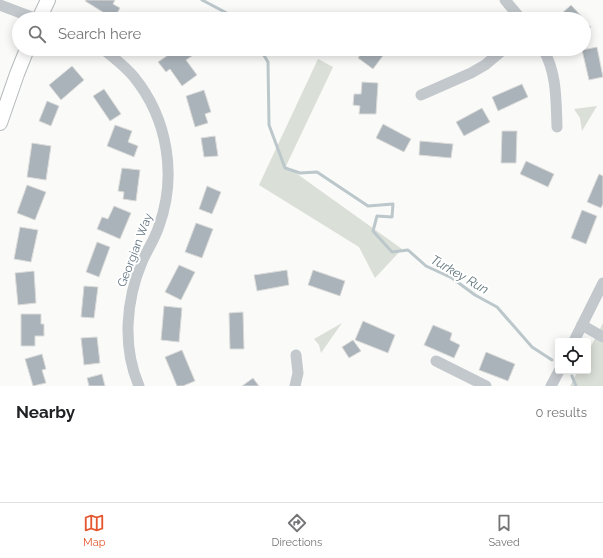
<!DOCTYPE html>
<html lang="en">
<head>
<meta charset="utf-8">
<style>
  body { margin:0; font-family:Raleway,sans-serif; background:#f2f2f2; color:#202124 }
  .controls { position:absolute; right:12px; bottom:12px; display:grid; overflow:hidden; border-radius:4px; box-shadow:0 2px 10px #0003 }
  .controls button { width:36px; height:36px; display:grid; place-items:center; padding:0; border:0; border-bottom:1px solid #e0e0e0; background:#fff; color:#202124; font:20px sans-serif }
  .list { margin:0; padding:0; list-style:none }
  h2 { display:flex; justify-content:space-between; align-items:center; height:52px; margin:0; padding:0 16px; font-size:17px }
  h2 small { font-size:13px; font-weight:400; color:#757577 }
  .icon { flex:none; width:22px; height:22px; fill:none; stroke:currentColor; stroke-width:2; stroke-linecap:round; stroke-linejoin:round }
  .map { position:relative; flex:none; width:603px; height:386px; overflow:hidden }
  .search { position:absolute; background:#fff; box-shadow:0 2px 10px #0003; left:12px; right:12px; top:12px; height:44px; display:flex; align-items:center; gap:10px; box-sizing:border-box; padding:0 14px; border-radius:22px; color:#757577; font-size:15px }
  .sheet { height:116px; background:#fff }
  nav { display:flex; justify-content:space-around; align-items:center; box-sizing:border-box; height:56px; border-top:1px solid #e0e0e0; background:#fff; font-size:11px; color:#757577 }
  nav a { display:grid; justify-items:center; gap:2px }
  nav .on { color:#e4572e }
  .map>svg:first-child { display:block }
  .green { fill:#dadfd7 }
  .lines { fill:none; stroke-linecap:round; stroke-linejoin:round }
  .stream { stroke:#bbc7cb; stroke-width:3 }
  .building { fill:#aab3b9; stroke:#dcdcda }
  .major-casing { stroke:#b5babe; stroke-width:16 }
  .minor { stroke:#c3c8cc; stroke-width:11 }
  .major { stroke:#fff; stroke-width:14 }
  .labels { text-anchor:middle; stroke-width:4; stroke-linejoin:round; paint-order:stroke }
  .street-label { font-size:12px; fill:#657683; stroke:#fff }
  .water-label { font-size:13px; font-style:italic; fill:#60757c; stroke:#fff }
</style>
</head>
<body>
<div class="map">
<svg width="603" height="386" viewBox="0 0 603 386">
  <rect width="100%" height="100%" fill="#fafaf8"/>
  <g class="green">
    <polygon points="318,59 333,67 286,166 402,249 375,278 359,247 259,185"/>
    <polygon points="597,106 582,131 580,118 574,109"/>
    <polygon points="342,323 321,353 319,345 314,339"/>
    <polygon points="603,323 603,386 570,386 578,371 588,371 588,352"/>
  </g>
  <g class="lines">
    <g class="stream">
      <polyline points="202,0 238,19"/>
      <polyline points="260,49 268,62 269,125 285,168 300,173 317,172 368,206 393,204 392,217 377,216 373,231 392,252 408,250 426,266 452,278 475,295 497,307 532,347 552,360"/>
      <polyline points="572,376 576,386"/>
    </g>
  </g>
  <g class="building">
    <polygon points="86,0 115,0 113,4 120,8 114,19 85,1"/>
    <polygon points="571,5 584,19 564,19 560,15"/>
    <polygon points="584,20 591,27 584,34"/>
    <polygon points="597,47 603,77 589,80 582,50"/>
    <polygon points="177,49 179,49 181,52 186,49 192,56 186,60 197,75 182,86 170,69 166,72 158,62"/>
    <polygon points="364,49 388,49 373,69 358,58"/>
    <polygon points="415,49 432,49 416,54"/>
    <polygon points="72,66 84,80 61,100 49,85"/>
    <polygon points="362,82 378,83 376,114 359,114 360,106 353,105 354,94 361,94"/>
    <polygon points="522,84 528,97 498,111 492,97"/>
    <polygon points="104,89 121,114 110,121 93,96"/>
    <polygon points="204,90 211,112 205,114 208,123 195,127 186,96"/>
    <polygon points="47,101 59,106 51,126 39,121"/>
    <polygon points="482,108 490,122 464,136 456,122"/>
    <polygon points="383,124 411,139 404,152 376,138"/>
    <polygon points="115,125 132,131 128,142 138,146 134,157 107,146"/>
    <polygon points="502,131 517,131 516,163 501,163"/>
    <polygon points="215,136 218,156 204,157 201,138"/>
    <polygon points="420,141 453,144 451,158 419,155"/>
    <polygon points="32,143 51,146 46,180 27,177"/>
    <polygon points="526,161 554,174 548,187 520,174"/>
    <polygon points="122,168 140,170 136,201 123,199 124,192 118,191"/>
    <polygon points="599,174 603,176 603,204 601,208 587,202"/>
    <polygon points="27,185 46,192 35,220 17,213"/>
    <polygon points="207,186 221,192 212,214 199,209"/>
    <polygon points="114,206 131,213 120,239 97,229 102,217 108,219"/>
    <polygon points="582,210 597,216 586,244 571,238"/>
    <polygon points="196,223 213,229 202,258 185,252"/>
    <polygon points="20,227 38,230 31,262 14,259"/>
    <polygon points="97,242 110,247 99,277 86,272"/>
    <polygon points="179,265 195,272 181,300 165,292"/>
    <polygon points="287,270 289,285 257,291 254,275"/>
    <polygon points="313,270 345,281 340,296 308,285"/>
    <polygon points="34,271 36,303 18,305 15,273"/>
    <polygon points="84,286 98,287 94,318 81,317"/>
    <polygon points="164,306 182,308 179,342 161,340"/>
    <polygon points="243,312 244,349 230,349 229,313"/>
    <polygon points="21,314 41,314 41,324 44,324 44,336 35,336 35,346 21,346"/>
    <polygon points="363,321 395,335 388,353 355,340"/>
    <polygon points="433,325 452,333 450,340 460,345 454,358 424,345"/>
    <polygon points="97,337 100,363 84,365 81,338"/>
    <polygon points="353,340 361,351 349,358 342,347"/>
    <polygon points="182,350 195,381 183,386 177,386 165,357"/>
    <polygon points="486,352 515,364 508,381 479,370"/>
    <polygon points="42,354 46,369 42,370 46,383 33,386 25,359"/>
    <polygon points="102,374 105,386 89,386 87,378"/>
    <polygon points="253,378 259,386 242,386"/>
  </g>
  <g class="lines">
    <defs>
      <g id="major">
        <polyline points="39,19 48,0"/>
        <polyline points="0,123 17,74 27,49"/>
      </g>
    </defs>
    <use href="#major" class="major-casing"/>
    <g class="minor">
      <polyline points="505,0 521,19"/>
      <polyline points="0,5 37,19"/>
      <path d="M103,49C114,58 125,66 134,77C168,119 177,176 159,226C155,239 147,250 142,262C126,300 122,347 139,386"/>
      <path d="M543,49C557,73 556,100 557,127"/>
      <polyline points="421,95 471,73 485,65 504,49"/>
      <polyline points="582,325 603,337"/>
      <polyline points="574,341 603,283"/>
      <polyline points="436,361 486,386"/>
      <polyline points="295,386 298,373 296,355"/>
      <polyline points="551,386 559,371"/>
    </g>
    <use href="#major" class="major"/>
  </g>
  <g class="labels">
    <g class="street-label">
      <text transform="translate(135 250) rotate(-69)" y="4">Georgian Way</text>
    </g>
    <g class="water-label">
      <text transform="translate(460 274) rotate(30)" y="5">Turkey Run</text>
    </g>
  </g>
</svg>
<div class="controls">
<button><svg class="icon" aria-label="locate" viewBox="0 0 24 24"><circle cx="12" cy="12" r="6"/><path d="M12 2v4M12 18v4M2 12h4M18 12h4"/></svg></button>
</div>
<div class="search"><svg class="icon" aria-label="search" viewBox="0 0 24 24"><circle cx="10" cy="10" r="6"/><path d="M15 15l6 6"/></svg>Search here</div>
</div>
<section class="sheet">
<h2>Nearby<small>0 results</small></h2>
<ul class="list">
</ul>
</section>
<nav>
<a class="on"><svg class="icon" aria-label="map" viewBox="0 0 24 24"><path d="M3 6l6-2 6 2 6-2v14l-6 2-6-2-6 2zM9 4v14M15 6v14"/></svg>Map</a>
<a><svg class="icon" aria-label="directions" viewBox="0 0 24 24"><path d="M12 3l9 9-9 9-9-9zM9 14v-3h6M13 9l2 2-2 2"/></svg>Directions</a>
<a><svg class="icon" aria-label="saved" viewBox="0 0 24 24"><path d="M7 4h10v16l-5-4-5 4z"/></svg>Saved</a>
</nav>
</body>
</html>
